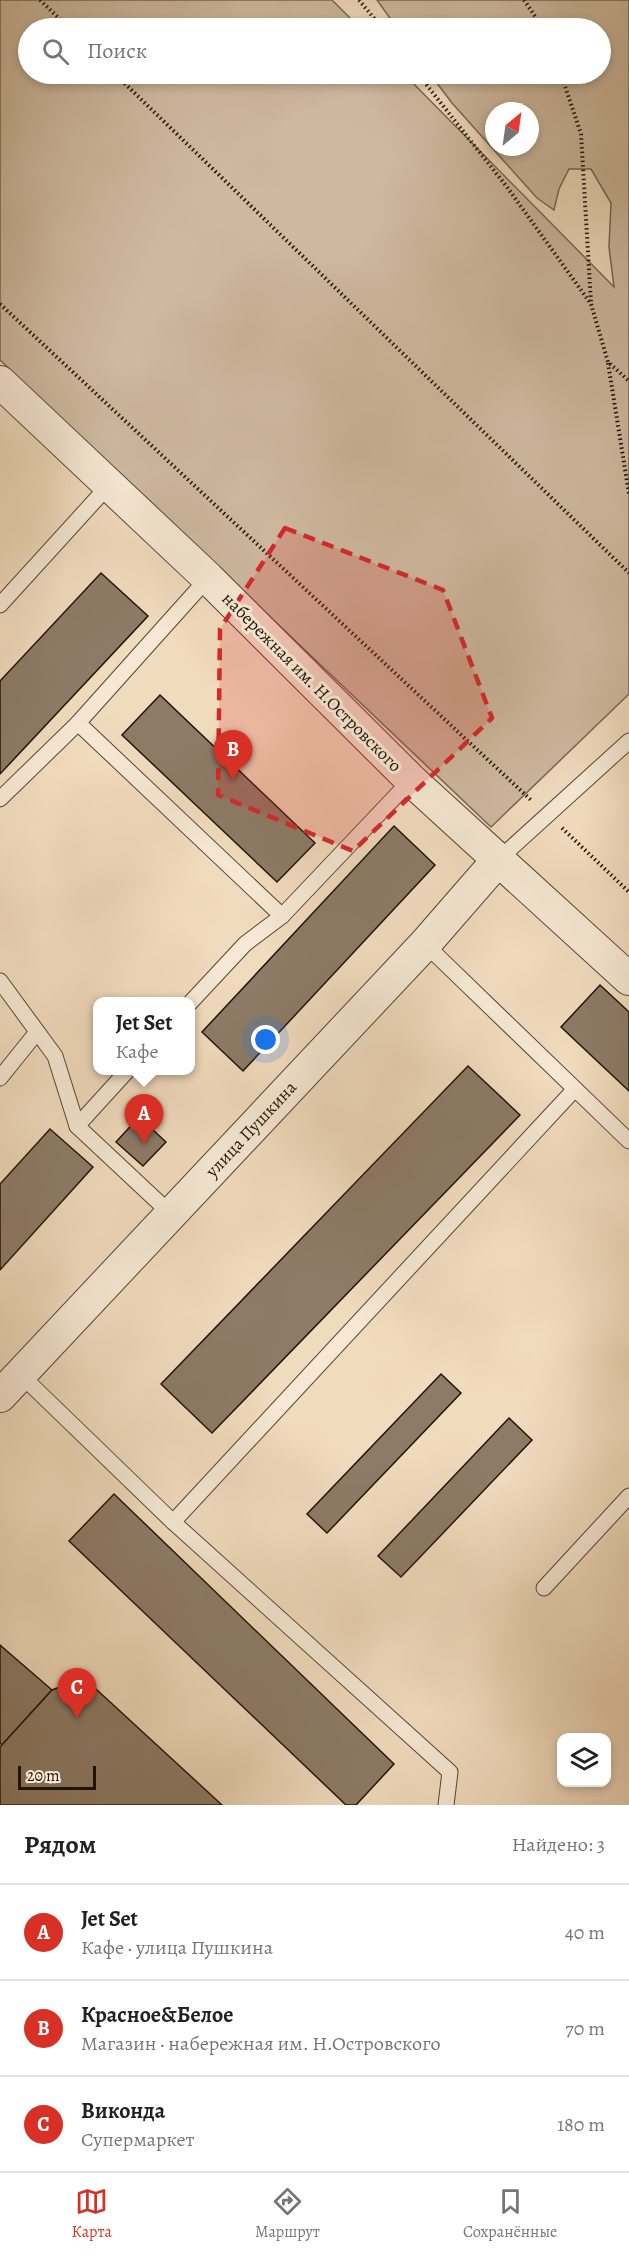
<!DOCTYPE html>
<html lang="ru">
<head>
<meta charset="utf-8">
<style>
  body { margin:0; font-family:Alegreya,serif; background:#f2f2f2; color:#222 }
  .controls { position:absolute; right:18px; bottom:18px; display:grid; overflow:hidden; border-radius:12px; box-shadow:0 3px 9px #0003 }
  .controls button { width:54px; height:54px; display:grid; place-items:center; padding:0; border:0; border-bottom:2px solid #e0e0e0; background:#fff; color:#222; font:30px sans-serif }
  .compass { position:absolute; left:485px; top:102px; width:54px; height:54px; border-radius:50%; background:#fff; box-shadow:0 3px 9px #0003; rotate:29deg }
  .scale { position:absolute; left:18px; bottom:15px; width:78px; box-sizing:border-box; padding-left:6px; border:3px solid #21130a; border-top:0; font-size:16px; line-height:21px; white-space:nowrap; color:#21130a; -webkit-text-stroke:4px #f6e8d4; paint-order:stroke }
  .you { position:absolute; left:266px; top:1040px; width:21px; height:21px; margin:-15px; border:4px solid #fff; border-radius:50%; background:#1a73e8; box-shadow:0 0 0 9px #1a73e833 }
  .badge { display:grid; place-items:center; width:39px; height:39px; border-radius:50%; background:#d93025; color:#fff; font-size:20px; font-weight:700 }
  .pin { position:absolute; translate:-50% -50px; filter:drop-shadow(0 2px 3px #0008) }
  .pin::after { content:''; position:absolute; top:32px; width:21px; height:18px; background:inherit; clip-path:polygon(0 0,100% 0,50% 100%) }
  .popup { position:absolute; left:93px; top:997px; width:102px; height:78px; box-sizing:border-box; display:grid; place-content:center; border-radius:12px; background:#fff; filter:drop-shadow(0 2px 4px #0005); font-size:20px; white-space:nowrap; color:#767676 }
  .popup b { font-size:22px; color:#222 }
  .popup::after { content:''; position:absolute; left:50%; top:100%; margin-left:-12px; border:12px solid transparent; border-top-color:#fff }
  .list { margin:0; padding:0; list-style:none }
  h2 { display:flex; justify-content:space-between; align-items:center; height:78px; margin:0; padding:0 24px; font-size:26px }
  h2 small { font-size:20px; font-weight:400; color:#767676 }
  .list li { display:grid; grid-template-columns:39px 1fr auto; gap:18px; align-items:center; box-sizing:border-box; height:96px; padding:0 24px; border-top:2px solid #e0e0e0 }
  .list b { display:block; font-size:22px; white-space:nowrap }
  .list p { margin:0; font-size:20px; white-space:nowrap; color:#767676 }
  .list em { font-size:20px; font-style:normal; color:#767676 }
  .icon { flex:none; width:33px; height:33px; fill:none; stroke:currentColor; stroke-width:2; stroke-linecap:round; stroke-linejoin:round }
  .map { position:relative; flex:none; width:629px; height:1805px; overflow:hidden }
  .search { position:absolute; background:#fff; box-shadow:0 3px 9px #0003; left:18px; right:18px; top:18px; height:66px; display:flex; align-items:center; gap:15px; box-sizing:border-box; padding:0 21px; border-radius:33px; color:#767676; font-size:22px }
  .sheet { height:366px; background:#fff }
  nav { display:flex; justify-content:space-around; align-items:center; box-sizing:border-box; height:84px; border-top:2px solid #e0e0e0; background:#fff; font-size:16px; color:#767676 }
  nav a { display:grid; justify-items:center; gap:3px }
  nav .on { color:#d93025 }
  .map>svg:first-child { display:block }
  .green { fill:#ceb99f; stroke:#786654; stroke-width:1.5; fill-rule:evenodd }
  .building { fill:#8d7b67; stroke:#21130a; stroke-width:1.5 }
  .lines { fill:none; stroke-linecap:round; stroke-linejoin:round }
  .lane-casing { stroke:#554537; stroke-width:17 }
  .street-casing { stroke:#554537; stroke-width:34 }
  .path { stroke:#21130a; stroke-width:4; stroke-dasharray:1.5 3; stroke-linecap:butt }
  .lane { stroke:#f6e8d4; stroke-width:15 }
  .street { stroke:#f6e8d4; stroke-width:32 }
  .marked { fill:#d62828; fill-opacity:0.2; stroke:#d62828; stroke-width:4.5; stroke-dasharray:12 8; stroke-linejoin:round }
  .labels { text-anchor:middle; stroke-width:6; stroke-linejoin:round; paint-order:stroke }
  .street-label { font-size:18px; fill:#21130a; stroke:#f6e8d4 }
</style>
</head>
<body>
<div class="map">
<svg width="629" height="1805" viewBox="0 0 629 1805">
  <rect width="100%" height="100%" fill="#f1dbbd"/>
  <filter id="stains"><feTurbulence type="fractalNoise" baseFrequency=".00333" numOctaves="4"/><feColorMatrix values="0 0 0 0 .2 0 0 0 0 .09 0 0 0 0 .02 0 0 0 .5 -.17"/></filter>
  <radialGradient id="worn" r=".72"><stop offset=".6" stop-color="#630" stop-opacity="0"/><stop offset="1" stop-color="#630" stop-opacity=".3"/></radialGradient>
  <path class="green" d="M0,0H332L360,28H28V74H404L614,287L609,247L611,203L591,169H569L559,189L554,210L537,198L452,103L430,74H600V28H397L377,0H629V694L491,827L0,360ZM494,111H530V147H494Z"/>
  <g class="building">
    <polygon points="101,573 148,616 0,774 0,681"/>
    <polygon points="160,695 315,843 277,882 122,735"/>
    <polygon points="394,826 435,865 243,1071 202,1032"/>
    <polygon points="600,985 629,1012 629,1091 561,1027"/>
    <polygon points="468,1066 520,1115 212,1433 161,1384"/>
    <polygon points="139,1117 166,1142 143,1166 116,1142"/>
    <polygon points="50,1129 93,1167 0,1270 0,1184"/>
    <polygon points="441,1374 461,1393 327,1533 307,1514"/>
    <polygon points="509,1418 532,1440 401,1577 378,1556"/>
    <polygon points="114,1494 394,1764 356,1805 346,1805 69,1541"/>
    <polygon points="0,1645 52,1690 2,1745 0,1743"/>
    <polygon points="84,1678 222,1805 0,1805 0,1747 52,1690"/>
  </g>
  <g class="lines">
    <defs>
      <g id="lane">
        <polyline points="0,605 110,484"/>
        <polyline points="78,723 282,916 245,944 190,1003"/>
        <polyline points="0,799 78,723 208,578"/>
        <polyline points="499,859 629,741"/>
        <polyline points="282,916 411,780"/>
        <polyline points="425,944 629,1141"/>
        <polyline points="0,981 55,1056 77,1126 171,1214"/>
        <polyline points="0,1078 37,1032"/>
        <polyline points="77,1126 128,1070"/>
        <polyline points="21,1375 173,1522 450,1772 446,1805"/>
        <polyline points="173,1522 574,1090"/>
        <polyline points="544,1588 629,1496"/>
      </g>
      <g id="street">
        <polyline points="0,382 208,578 411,780 629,979"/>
        <polyline points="0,1396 425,944 499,859"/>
      </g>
    </defs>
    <use href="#lane" class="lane-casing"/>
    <use href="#street" class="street-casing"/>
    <g class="path">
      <polyline points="40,0 69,28"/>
      <polyline points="359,0 382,28"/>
      <polyline points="524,0 543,28"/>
      <polyline points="115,74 629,573"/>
      <polyline points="418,74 507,187 591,304 608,362 629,381"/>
      <polyline points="561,74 581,134 591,303"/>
      <polyline points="0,304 532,801"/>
      <polyline points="608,363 629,494"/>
      <polyline points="562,828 629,892"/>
    </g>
    <use href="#lane" class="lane"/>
    <use href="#street" class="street"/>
  </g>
  <path class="marked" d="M285,528L443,590L492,718L353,851L218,795L220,629Z"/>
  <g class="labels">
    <g class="street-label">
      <text transform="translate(312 682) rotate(45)" y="6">набережная им. Н.Островского</text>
      <text transform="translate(251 1129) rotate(-47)" y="6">улица Пушкина</text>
    </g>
  </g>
  <rect width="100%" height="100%" filter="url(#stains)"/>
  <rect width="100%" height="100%" fill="url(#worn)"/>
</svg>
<div class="controls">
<button><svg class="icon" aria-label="layers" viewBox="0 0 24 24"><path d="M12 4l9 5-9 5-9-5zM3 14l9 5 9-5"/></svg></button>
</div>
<svg class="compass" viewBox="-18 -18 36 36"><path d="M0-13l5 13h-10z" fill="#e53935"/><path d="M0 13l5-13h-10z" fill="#767676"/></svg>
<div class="scale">20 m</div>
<div class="you"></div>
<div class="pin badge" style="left:144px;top:1144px">A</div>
<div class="popup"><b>Jet Set</b>Кафе</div>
<div class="pin badge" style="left:233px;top:780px">B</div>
<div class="pin badge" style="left:77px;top:1718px">C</div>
<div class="search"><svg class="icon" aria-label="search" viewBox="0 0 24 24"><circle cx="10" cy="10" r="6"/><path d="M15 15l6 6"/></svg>Поиск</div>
</div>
<section class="sheet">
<h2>Рядом<small>Найдено: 3</small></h2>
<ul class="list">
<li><span class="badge">A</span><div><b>Jet Set</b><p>Кафе · улица Пушкина</p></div><em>40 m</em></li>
<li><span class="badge">B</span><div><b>Красное&amp;Белое</b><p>Магазин · набережная им. Н.Островского</p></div><em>70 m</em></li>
<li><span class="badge">C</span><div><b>Виконда</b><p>Супермаркет</p></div><em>180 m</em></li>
</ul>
</section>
<nav>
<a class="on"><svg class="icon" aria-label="map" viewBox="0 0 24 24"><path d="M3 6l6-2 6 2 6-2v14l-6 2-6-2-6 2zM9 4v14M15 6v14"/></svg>Карта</a>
<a><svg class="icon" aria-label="directions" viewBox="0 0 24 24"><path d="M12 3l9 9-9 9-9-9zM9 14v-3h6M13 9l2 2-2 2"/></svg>Маршрут</a>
<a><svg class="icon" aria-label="saved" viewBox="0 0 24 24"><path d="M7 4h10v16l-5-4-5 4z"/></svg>Сохранённые</a>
</nav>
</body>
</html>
